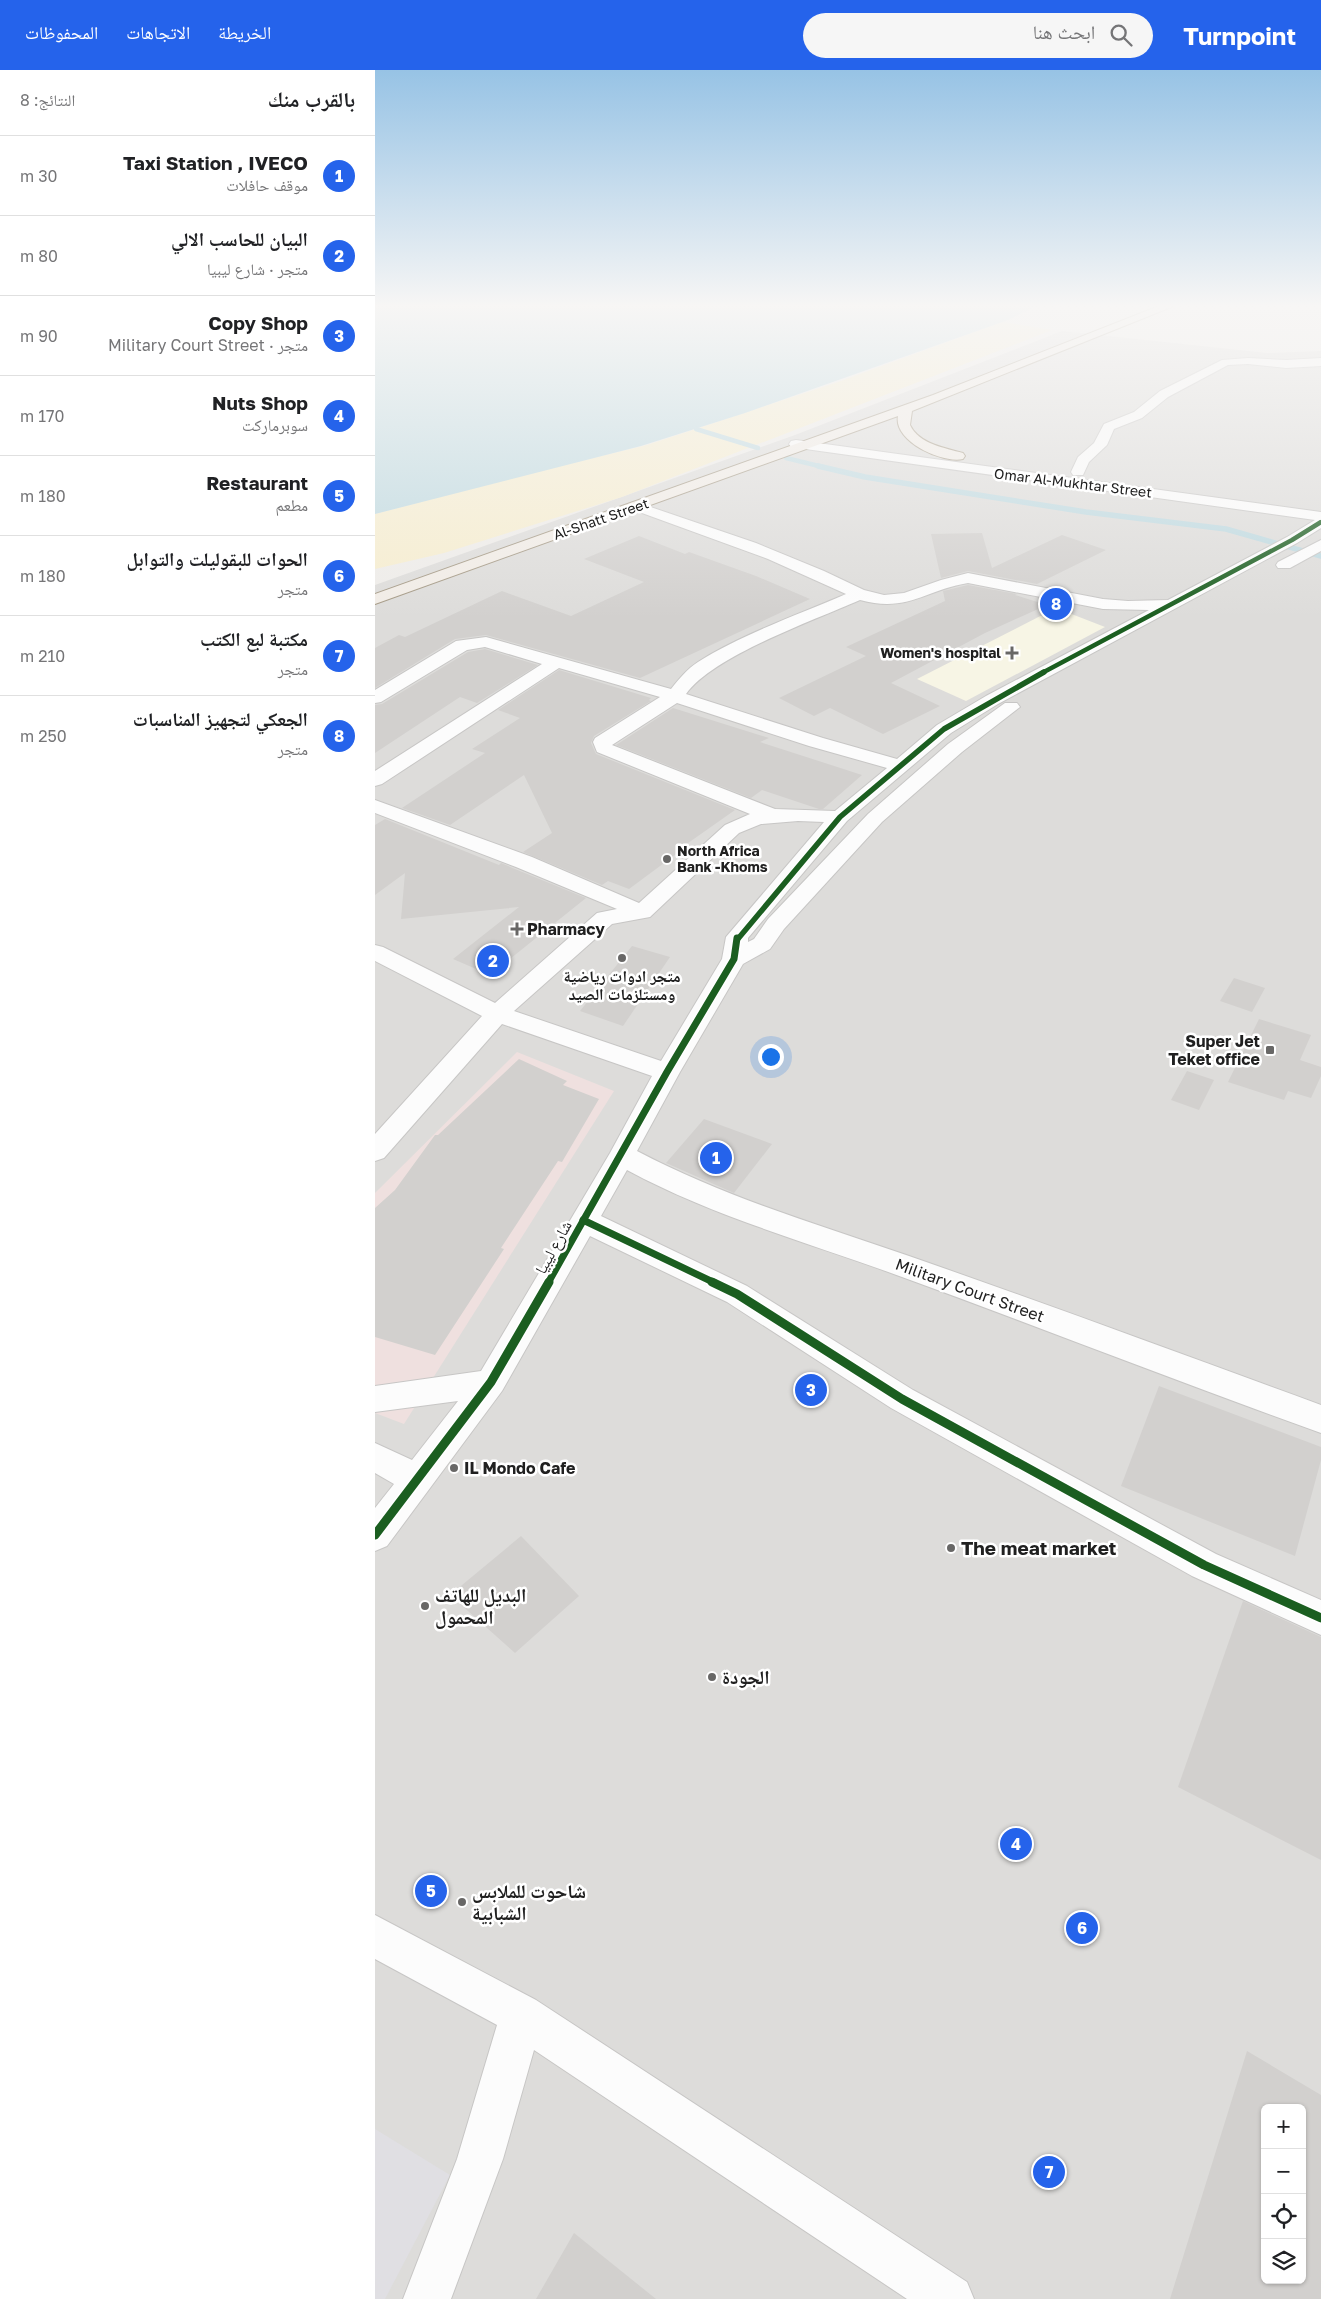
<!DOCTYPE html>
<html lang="ar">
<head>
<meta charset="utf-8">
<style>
  body { margin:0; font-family:"Golos Text","Noto Naskh Arabic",sans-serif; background:#f6f6f6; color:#202124; direction:rtl }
  .controls { position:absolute; right:15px; bottom:15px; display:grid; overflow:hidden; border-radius:8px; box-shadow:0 1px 4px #0004 }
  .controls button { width:45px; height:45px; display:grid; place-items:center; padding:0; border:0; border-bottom:1px solid #e0e0e0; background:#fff; color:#202124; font:25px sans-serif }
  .you { position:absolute; left:395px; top:986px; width:18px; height:18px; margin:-12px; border:4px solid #fff; border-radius:50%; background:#1a73e8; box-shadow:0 0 0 8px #1a73e833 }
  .badge { display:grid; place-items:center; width:32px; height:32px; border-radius:50%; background:#2563eb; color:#fff; font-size:16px; font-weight:700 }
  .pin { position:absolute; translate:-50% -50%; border:2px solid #fff; box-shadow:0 1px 5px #0006 }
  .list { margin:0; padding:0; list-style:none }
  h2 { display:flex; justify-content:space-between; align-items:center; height:65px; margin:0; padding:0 20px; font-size:21px }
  h2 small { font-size:16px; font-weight:400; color:#757577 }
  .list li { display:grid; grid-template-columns:32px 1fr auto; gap:15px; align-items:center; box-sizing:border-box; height:80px; padding:0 20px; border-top:1px solid #e0e0e0 }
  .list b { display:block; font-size:19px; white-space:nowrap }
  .list p { margin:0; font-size:16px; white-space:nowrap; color:#757577 }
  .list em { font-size:16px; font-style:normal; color:#757577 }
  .icon { flex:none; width:28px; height:28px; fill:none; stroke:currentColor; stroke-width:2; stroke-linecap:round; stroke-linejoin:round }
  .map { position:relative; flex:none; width:946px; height:2229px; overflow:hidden; direction:ltr }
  header { display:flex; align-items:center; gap:30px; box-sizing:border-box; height:70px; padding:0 25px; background:#2563eb; color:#fff }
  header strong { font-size:24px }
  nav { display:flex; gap:28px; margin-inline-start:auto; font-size:18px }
  .search { width:350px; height:45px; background:#f6f6f6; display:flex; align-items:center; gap:12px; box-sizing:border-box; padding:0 18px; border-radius:28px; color:#757577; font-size:19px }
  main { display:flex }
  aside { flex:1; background:#fff }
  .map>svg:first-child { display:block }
  .residential { fill:#dddcda; fill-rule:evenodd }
  .commercial { fill:#efe0df }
  .education { fill:#f7f5e5 }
  .sand { fill:#f6edcf }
  .plaza { fill:#e0dfe3 }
  .water { fill:#bed9e0 }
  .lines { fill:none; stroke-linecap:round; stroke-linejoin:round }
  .stream-far1 { stroke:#bed9e0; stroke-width:4.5 }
  .stream { stroke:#bed9e0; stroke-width:5.5 }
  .building { fill:#d2d0ce; fill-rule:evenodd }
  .minor-casing { stroke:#c7c6c5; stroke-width:2 }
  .major-casing { stroke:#a49985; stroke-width:2 }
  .minor { fill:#fcfcfc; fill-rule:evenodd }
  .major { fill:#f1ece6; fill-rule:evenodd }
  .cycleway-far3-casing { stroke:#fff; stroke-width:6 }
  .cycleway-far2-casing { stroke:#fff; stroke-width:8 }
  .cycleway-far1-casing { stroke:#fff; stroke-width:10 }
  .cycleway-casing { stroke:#fff; stroke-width:12 }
  .cycleway-far3 { stroke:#1b5e20; stroke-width:4.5 }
  .cycleway-far2 { stroke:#1b5e20; stroke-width:5.5 }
  .cycleway-far1 { stroke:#1b5e20; stroke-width:7 }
  .cycleway { stroke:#1b5e20; stroke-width:9 }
  .poi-dot { fill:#686766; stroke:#fff; stroke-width:2 }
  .labels { text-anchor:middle; stroke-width:5; stroke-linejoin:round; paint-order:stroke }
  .far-street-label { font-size:14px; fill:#202020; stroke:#fff }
  .far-poi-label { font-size:14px; font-weight:bold; fill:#202020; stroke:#fff; text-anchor:end }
  .poi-label { font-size:16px; font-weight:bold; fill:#202020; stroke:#fff; text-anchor:start }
  .street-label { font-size:16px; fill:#202020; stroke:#fff }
  .near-poi-label { font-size:19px; font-weight:bold; fill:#202020; stroke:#fff; text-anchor:start }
</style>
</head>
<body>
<header>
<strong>Turnpoint</strong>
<div class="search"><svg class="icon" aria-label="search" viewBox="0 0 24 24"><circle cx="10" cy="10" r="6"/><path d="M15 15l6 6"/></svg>ابحث هنا</div>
<nav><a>الخريطة</a><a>الاتجاهات</a><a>المحفوظات</a></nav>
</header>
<main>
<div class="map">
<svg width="946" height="2229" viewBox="0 0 946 2229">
  <rect width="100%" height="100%" fill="#eeece9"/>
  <path class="residential" d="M687,261L892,283L946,281V2229H0V515L420,365ZM890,2038H927V2210H890Z"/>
  <polygon class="commercial" points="142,982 239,1021 29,1354 0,1343 0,1123"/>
  <polygon class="education" points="681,538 730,557 591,631 542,609"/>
  <polygon class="sand" points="627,252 677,260 247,427 69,483 0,499 0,444 152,404 272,375 463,312"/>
  <polygon class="plaza" points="0,2059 75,2105 10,2229 0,2229"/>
  <polygon class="water" points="0,236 661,236 633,250 370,343 266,376 0,444"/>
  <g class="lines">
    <g class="stream-far1">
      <polyline points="321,359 383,378"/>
      <polyline points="411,388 448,397"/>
    </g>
    <polyline class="stream" points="443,396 490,407 711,442 851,459 946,486"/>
  </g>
  <g class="building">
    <polygon points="607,463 617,498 687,465 731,480 662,514 593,501 566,508 556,464"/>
    <polygon points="264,466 310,484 314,482 381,506 435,529 265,608 111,565 80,569 0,618 0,578 24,565 30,567 127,521 196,546 269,512 209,489"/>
    <polygon points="593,515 642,524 640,525 672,535 610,563 516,613 565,636 508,664 455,638 439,646 404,628 491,586 471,577 570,531 568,521"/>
    <polygon points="110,579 163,595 102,633 85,627 0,683 0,635 7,634 93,582"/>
    <polygon points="184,600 276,628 274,630 276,631 219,666 216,673 221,684 360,740 306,778 308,779 254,819 233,811 227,815 148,782 177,763 149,705 75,755 27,738 110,683 97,679 145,648 123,640"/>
    <polygon points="298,638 394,668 385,672 487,705 448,739 444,739 387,720 376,728 241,675"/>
    <polygon points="10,749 124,795 126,793 140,799 211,828 115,905 78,889 144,837 26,849 30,803 0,825 0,755"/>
    <polygon points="257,876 295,887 248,956 205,941"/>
    <polygon points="859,908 890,918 877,942 845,931"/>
    <polygon points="884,949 936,965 925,990 946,997 946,1006 936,1028 913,1021 909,1030 853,1012"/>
    <polygon points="144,989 192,1011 188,1015 224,1029 187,1092 183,1091 126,1178 129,1179 60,1285 0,1267 0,1138 20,1120 60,1065 63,1065"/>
    <polygon points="812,1001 839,1010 824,1040 796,1030"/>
    <polygon points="329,1049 397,1074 359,1123 291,1093"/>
    <polygon points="784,1316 946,1377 946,1390 920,1486 746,1416"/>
    <polygon points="146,1466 204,1526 140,1583 75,1525"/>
    <polygon points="868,1531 946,1567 946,1790 803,1717"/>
    <path d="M872,1981L946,2025V2229H795ZM890,2038H927V2210H890Z"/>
    <polygon points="199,2163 281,2229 161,2229"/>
  </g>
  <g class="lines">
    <defs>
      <g id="minor">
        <polygon points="873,288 911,290 946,288 946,296 911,298 873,294 853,295 793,327 767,348 739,359 732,375 714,392 708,405 698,405 696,402 703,387 719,373 729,354 759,342 785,321 847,290"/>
        <path d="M421,370L946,442V458L922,473L623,634L576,663L472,751L373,868V872L379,869L393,849L493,744L573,674L630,633H642L645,637L587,682L507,752L409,859L395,879L368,894L305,1002L262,1081C349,1127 442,1154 534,1186C672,1234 809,1285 946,1335V1363C806,1313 667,1258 527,1207C435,1173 339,1147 252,1100L226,1146L372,1216L538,1320L841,1484L946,1530V1565L817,1506L516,1338L352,1232L215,1166L127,1321L12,1476L0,1481V1438L19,1414L0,1403V1373L37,1390L83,1331L0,1342V1316L106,1301L235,1083L277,1006L127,954L9,1088L0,1091V1064L107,946L0,891V875L8,877L120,933L222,843L242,839L141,797L0,743V730L157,787L264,833L350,755L375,744L222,682L218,672L220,668L285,627L184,598L7,714L0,716V701L167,594L110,577L92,580L6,632L0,633V620L81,571L111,567L296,619C304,609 312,599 323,592C365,565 425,544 471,524L393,489L256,439L254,436L256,433L261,432L381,473L449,501L489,520L509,525L529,523L566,510L593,503L728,529L753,531L793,530L912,467L940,450L416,377L414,374L416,371ZM593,513L728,539L774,540L611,626L562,655L522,689L448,668L311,624C338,586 440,550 485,530C533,543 550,520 593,513ZM302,633L434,676L512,698L460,741L400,739L237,675ZM423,751L449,752L351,867L347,889L286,991L139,941L237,854L275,847L364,763L386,754Z"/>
        <polygon points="946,470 946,481 915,498 903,498 901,495 903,492"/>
        <polygon points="0,1845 161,1930 592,2212 599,2229 532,2229 159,1980 128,2089 76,2229 28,2229 82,2089 122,1955 0,1889"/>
      </g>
      <path id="major" d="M784,236H799L537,341L535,355C544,374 570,378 588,383L590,386L588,389C569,394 518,372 523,346L0,534V524L558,325Z"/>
    </defs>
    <use href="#minor" class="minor-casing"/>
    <use href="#major" class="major-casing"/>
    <use href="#minor" class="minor"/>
    <use href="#major" class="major"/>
    <defs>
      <polyline id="cycleway-far3" points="667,603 917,470 946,452"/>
      <polyline id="cycleway-far2" points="362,870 465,747 569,659 669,602"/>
      <g id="cycleway-far1">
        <polyline points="208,1150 340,1213"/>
        <polyline points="173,1213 292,1002 359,889 362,868"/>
      </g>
      <g id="cycleway">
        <polyline points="337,1212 362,1224 527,1329 829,1495 946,1548"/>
        <polyline points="0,1465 116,1312 174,1212"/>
      </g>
    </defs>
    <use href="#cycleway-far3" class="cycleway-far3-casing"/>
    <use href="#cycleway-far2" class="cycleway-far2-casing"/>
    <use href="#cycleway-far1" class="cycleway-far1-casing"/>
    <use href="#cycleway" class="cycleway-casing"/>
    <use href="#cycleway-far3" class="cycleway-far3"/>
    <use href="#cycleway-far2" class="cycleway-far2"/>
    <use href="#cycleway-far1" class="cycleway-far1"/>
    <use href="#cycleway" class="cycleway"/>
  </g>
  <linearGradient id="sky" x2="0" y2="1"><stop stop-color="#97c3e5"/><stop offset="0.43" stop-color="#f7f6f5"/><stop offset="1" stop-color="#f7f6f5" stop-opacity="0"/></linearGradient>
  <rect width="946" height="548" fill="url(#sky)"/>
  <g class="poi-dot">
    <path d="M634.5 575.5h5v5h5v5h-5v5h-5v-5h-5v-5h5z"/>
    <circle cx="292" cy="789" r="5"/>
    <path d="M139.5 851.5h5v5h5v5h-5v5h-5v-5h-5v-5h5z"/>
    <circle cx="247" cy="888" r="5"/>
    <rect x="890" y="975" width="10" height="10" rx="2.5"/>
    <circle cx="79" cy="1398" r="5"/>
    <circle cx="576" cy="1478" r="5"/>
    <circle cx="50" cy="1536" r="5"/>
    <circle cx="337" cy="1607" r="5"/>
    <circle cx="87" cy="1832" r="5"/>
  </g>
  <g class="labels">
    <g class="far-street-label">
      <text transform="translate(698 413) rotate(7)" y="5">Omar Al-Mukhtar Street</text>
      <text transform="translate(226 449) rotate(-19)" y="5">Al-Shatt Street</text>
    </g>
    <g class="far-poi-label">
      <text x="626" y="588">Women's hospital</text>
      <text x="302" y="786" text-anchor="start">North Africa<tspan x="302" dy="16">Bank -Khoms</tspan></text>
    </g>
    <g class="poi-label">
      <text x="152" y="865">Pharmacy</text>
      <text x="247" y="912" text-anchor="middle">متجر ادوات رياضية<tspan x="247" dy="18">ومستلزمات الصيد</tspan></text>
      <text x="885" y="977" text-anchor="end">Super Jet<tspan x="885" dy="18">Teket office</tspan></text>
      <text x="89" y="1404">IL Mondo Cafe</text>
    </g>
    <g class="street-label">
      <text transform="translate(178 1177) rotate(-61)" y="6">شارع ليبيا</text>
      <text transform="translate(595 1220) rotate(20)" y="6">Military Court Street</text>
    </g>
    <g class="near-poi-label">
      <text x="586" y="1485">The meat market</text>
      <text x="60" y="1532">البديل للهاتف<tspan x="60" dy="22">المحمول</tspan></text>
      <text x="347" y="1614">الجودة</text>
      <text x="97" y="1828">شاحوت للملابس<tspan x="97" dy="22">الشبابية</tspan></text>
    </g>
  </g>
</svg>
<div class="controls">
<button>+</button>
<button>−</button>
<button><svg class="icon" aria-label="locate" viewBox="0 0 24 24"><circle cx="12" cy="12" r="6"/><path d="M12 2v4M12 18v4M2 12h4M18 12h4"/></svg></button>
<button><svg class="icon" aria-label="layers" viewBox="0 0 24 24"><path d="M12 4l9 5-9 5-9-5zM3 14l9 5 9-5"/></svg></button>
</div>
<div class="you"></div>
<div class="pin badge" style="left:341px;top:1088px">1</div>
<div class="pin badge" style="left:118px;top:891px">2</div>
<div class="pin badge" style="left:436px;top:1320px">3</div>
<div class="pin badge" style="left:641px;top:1774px">4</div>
<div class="pin badge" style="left:56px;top:1821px">5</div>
<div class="pin badge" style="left:707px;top:1858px">6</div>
<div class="pin badge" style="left:674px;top:2102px">7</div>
<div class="pin badge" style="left:681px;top:534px">8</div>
</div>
<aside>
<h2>بالقرب منك<small>النتائج: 8</small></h2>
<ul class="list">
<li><span class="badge">1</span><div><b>Taxi Station , IVECO</b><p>موقف حافلات</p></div><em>30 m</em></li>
<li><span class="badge">2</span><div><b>البيان للحاسب الالي</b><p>متجر · شارع ليبيا</p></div><em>80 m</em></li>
<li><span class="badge">3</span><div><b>Copy Shop</b><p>متجر · Military Court Street</p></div><em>90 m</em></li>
<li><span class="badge">4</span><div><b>Nuts Shop</b><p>سوبرماركت</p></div><em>170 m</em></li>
<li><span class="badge">5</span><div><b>Restaurant</b><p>مطعم</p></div><em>180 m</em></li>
<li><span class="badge">6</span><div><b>الحوات للبقوليلت والتوابل</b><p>متجر</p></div><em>180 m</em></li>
<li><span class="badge">7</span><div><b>مكتبة لبع الكتب</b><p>متجر</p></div><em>210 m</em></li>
<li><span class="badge">8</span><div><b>الجعكي لتجهيز المناسبات</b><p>متجر</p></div><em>250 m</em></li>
</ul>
</aside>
</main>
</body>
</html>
